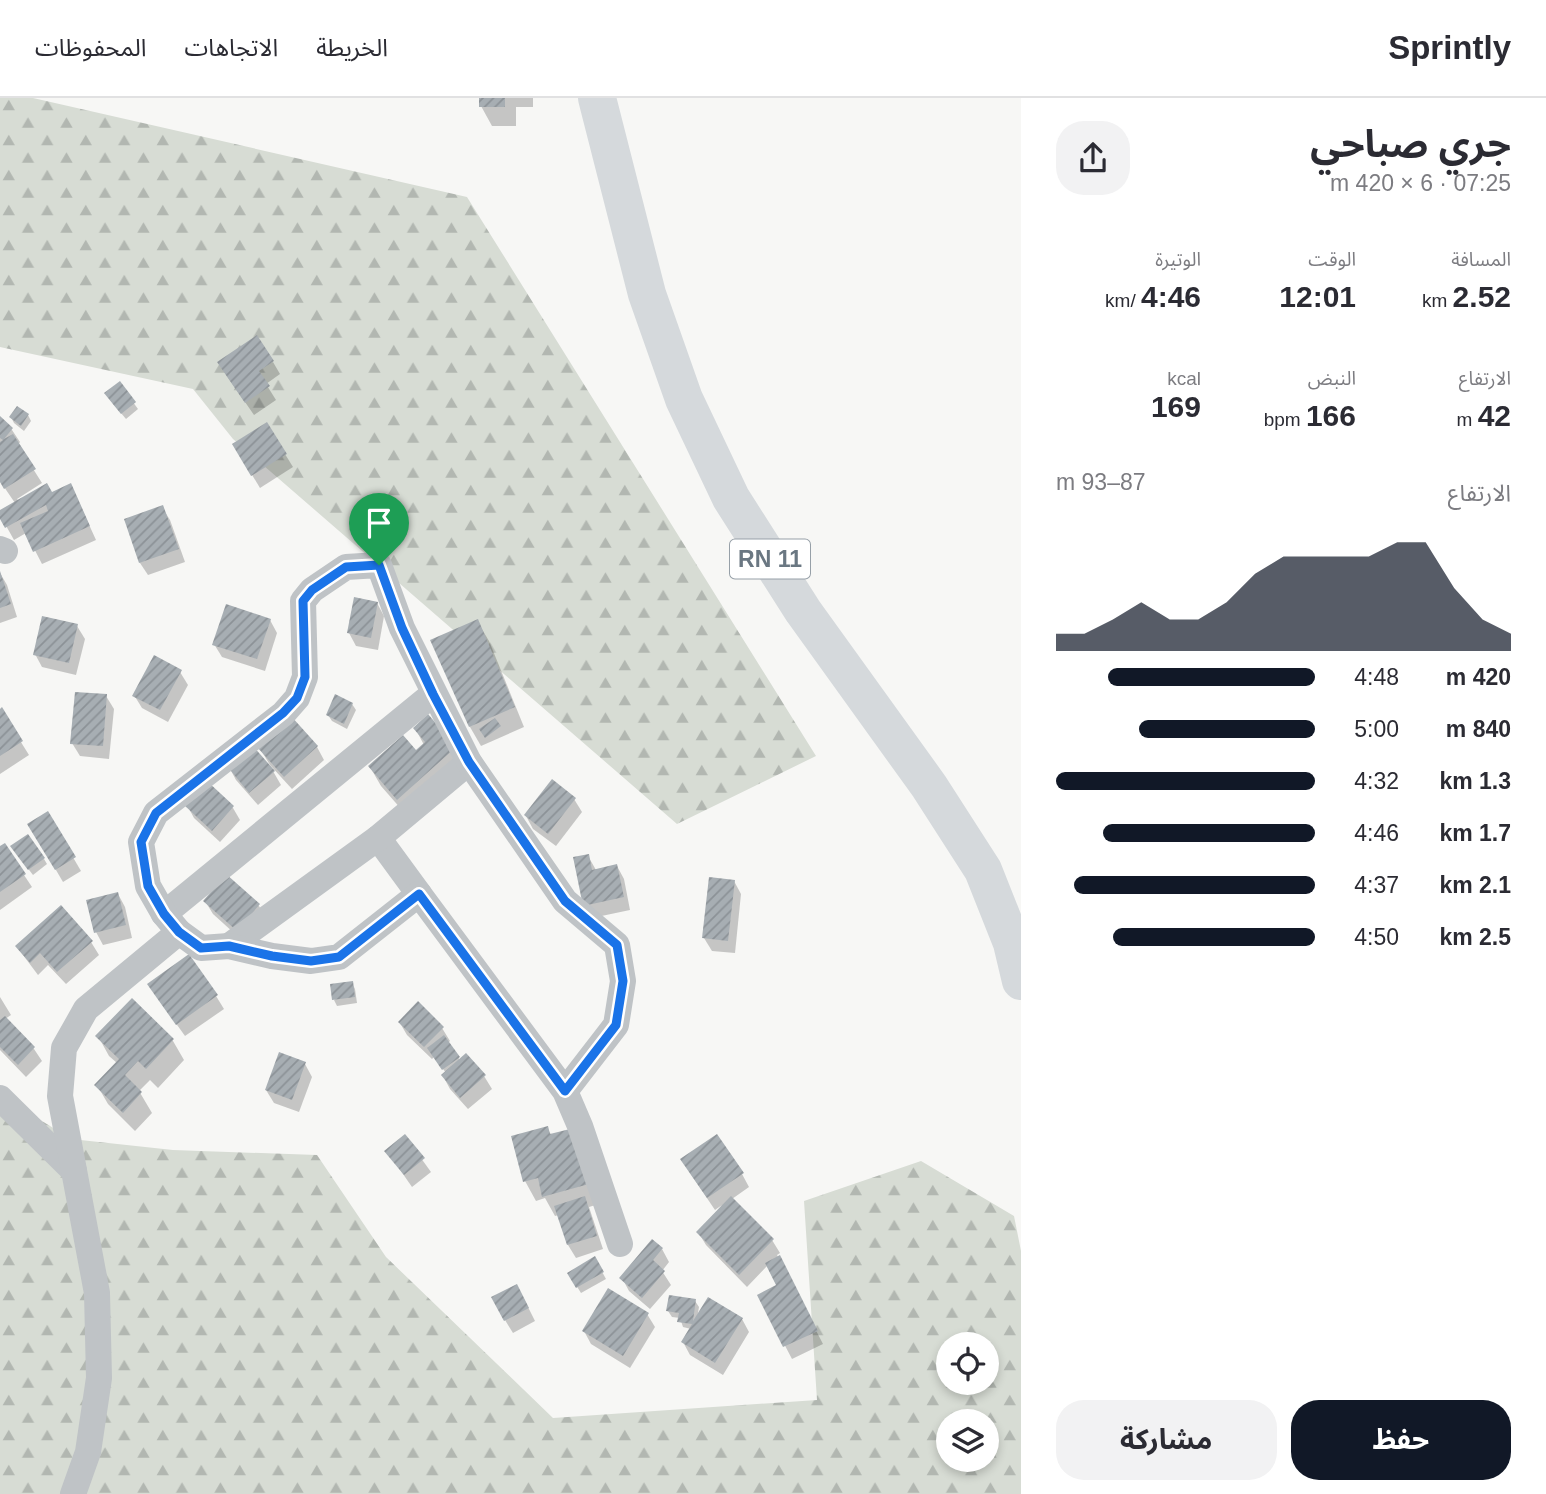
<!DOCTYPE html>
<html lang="ar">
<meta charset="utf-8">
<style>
body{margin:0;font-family:Helvetica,"Noto Sans Arabic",sans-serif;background:#f2f2f3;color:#2b2b33;direction:rtl;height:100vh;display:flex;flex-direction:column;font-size:26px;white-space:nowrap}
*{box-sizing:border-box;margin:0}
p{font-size:23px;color:#7c7c81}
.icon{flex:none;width:38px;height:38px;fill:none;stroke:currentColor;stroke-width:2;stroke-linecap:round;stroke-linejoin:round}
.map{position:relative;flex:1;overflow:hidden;direction:ltr}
.side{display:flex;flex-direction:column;background:#fff;width:525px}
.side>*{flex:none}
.controls{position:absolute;left:936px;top:1234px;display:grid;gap:14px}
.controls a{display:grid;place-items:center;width:63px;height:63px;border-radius:50%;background:#fff;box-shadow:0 4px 10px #0003;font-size:35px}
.pin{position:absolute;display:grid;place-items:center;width:60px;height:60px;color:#fff;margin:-72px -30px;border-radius:50% 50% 50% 0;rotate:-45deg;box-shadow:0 0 7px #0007}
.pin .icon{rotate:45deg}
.round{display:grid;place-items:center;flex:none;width:74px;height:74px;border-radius:28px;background:#f2f2f3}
.headline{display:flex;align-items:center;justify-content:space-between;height:119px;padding:0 35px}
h1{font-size:38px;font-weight:700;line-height:52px}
.metrics{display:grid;grid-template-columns:repeat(3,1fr);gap:10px;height:119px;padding:7px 35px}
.metrics div{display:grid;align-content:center}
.metrics b{font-size:30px;font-weight:700}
.metrics small{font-size:19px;font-weight:400}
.metrics p{font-size:19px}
.chart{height:196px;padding:14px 35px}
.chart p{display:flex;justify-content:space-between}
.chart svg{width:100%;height:126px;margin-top:7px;fill:#111827;opacity:.7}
.action{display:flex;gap:14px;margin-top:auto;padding:14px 35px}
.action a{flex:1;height:80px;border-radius:28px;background:#111827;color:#fff;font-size:28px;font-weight:700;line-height:80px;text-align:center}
.action a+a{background:#f2f2f3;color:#2b2b33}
ul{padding:0 35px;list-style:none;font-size:23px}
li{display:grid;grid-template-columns:112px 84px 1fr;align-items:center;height:52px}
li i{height:18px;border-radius:9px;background:#111827}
header{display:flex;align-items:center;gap:42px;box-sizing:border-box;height:98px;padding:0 35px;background:#fff;border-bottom:2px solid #e1e1e2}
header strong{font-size:33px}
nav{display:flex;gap:38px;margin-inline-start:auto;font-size:24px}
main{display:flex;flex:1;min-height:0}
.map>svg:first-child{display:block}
</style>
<header>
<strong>Sprintly</strong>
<nav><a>الخريطة</a><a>الاتجاهات</a><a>المحفوظات</a></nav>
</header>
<main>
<section class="side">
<div class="headline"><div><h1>جري صباحي</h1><p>07:25 · 6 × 420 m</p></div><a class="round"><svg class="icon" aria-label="share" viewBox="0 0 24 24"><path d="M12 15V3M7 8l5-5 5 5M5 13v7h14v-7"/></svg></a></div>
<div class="metrics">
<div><p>المسافة</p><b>2.52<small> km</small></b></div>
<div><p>الوقت</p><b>12:01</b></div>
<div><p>الوتيرة</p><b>4:46<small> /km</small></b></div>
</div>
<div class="metrics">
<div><p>الارتفاع</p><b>42<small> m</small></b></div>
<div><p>النبض</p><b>166<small> bpm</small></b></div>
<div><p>kcal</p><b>169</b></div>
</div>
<div class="chart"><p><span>الارتفاع</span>87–93 m</p>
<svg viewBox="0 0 160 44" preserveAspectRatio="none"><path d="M0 44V38L10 38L20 33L30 27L40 33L50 33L60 27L70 17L80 11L90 11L100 11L110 11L120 6L130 6L140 22L150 33L160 38V44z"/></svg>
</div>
<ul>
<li><b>420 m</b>4:48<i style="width:80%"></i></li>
<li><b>840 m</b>5:00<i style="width:68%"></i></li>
<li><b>1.3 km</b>4:32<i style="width:100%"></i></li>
<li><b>1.7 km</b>4:46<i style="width:82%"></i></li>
<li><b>2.1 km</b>4:37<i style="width:93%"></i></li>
<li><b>2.5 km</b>4:50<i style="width:78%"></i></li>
</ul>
<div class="action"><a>حفظ</a><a>مشاركة</a></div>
</section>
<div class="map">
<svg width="1021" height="1396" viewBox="0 0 1021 1396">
<defs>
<pattern id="forest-firs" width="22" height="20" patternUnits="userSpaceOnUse" patternTransform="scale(1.75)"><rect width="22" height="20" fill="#d7dcd4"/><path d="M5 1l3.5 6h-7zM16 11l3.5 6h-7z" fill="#b2b7b1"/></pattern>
<pattern id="building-hatch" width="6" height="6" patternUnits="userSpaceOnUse" patternTransform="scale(1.75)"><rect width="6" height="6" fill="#a7aeb3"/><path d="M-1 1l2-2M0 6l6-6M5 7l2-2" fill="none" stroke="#8c9297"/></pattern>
</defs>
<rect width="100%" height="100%" fill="#f7f7f5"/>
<g fill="url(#forest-firs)" fill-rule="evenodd">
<path d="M 0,0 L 33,0 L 467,99 L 816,658 L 677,726 L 233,341 L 193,291 L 0,249 Z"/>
<path d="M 0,997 L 71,1041 L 173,1052 L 317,1057 L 386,1159 L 553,1320 L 817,1302 L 804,1103 L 921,1063 L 1014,1118 L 1021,1153 L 1021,1396 L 0,1396 ZM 948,1246 L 987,1246 L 987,1284 L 948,1284 ZM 948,1323 L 987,1323 L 987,1362 L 948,1362 Z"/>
</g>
<g fill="#0003">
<path d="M 481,0 L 533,0 L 533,9 L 516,9 L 516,28 L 492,28 L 481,8 Z"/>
<path d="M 273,264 L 280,276 L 266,286 L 276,302 L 254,317 L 227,278 Z"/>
<path d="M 119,285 L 138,311 L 126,321 L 110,302 Z"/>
<path d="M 28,317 L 31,323 L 24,333 L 14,325 L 11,319 Z"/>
<path d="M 0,321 L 12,332 L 20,344 L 18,347 L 42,385 L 17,401 L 19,403 L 52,396 L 71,387 L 96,442 L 42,466 L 26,435 L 14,442 L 0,417 L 0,414 L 15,405 L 0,383 Z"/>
<path d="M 267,327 L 293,369 L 260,390 L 234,347 Z"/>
<path d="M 162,409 L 170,422 L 185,464 L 148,477 L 140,465 L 126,422 Z"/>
<path d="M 0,475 L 7,487 L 17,519 L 0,525 Z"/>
<path d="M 377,505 L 384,518 L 378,552 L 356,548 L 349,535 Z"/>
<path d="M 270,522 L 277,535 L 265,573 L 222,559 L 214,546 Z"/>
<path d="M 477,523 L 489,543 L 524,629 L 481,648 L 470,629 L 432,543 Z"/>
<path d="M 77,528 L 85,541 L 76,577 L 42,569 L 35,556 Z"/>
<path d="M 180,574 L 188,587 L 168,624 L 142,610 L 134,597 Z"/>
<path d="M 106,598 L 114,611 L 109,661 L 80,658 L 72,645 Z"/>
<path d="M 352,606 L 356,612 L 347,631 L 332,623 L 328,617 Z"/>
<path d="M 1,612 L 29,657 L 0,676 L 0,613 Z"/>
<path d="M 428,619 L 466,670 L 409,720 L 381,688 L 370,669 L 415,654 L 424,647 L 415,630 Z"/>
<path d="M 291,620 L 317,649 L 324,662 L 292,691 L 270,667 L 259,649 Z"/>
<path d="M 270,668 L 281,687 L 258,707 L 236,682 L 229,669 Z"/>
<path d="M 207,685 L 233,710 L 240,722 L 220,744 L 194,720 L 187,707 Z"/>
<path d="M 574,701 L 582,714 L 556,748 L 533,731 L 526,718 Z"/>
<path d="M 47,715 L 81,773 L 63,784 L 29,726 Z"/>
<path d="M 0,750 L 24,777 L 32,789 L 0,812 Z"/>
<path d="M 16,755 L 44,761 L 47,766 L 33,777 Z"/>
<path d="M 588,758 L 596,772 L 617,768 L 624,781 L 630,812 L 592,820 L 585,807 Z"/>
<path d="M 226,779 L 259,808 L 266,821 L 245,845 L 213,816 L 205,803 Z"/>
<path d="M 734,783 L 741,796 L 735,855 L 712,853 L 704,840 Z"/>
<path d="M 118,796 L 125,809 L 132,840 L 103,847 L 96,834 Z"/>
<path d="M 91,844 L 99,857 L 66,886 L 48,867 L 38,877 L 17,849 Z"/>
<path d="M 352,885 L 355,891 L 357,905 L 337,908 L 334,902 Z"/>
<path d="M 216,898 L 224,911 L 185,938 L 157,899 Z"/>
<path d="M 0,899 L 11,917 L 5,921 L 34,951 L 42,963 L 26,979 L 0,952 Z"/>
<path d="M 132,903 L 173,943 L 184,962 L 158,990 L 150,982 L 139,993 L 152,1015 L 135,1033 L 108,1006 L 97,987 L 117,965 L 109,958 L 98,938 Z"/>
<path d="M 400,925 L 442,930 L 450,943 L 448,945 L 460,962 L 484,978 L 492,991 L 468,1011 L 450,991 L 443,978 L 446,975 L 434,959 L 432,961 L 407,937 Z"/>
<path d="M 305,966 L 312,979 L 299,1014 L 274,1005 L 266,992 Z"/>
<path d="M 547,1030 L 552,1038 L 573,1032 L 599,1106 L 589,1109 L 603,1151 L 576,1160 L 568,1147 L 559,1117 L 555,1118 L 545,1100 L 536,1103 L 525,1083 Z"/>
<path d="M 405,1038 L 431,1074 L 412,1089 L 387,1053 Z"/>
<path d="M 690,1075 L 742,1076 L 749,1089 L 732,1101 L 772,1142 L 780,1155 L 777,1157 L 823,1246 L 792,1261 L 759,1198 L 778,1188 L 768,1167 L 747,1189 L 706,1147 L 698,1134 L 722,1107 L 715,1112 Z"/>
<path d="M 662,1151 L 669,1164 L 662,1173 L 671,1187 L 650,1211 L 629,1193 L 622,1180 Z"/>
<path d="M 595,1161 L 606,1181 L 581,1195 L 569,1176 Z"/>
<path d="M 524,1201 L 535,1223 L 513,1235 L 505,1222 Z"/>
<path d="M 695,1203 L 699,1209 L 697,1221 L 742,1221 L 749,1234 L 723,1277 L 690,1257 L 683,1244 L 691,1231 L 683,1229 L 680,1220 L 672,1219 L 668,1213 Z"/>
<path d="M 647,1216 L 655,1229 L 630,1270 L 591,1246 L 584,1233 Z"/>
</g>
<g fill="url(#building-hatch)">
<rect x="479" y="0" width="26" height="9"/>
<path d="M 257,237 L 274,263 L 259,273 L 270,288 L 245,305 L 217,264 Z"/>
<path d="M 120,283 L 136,304 L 121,316 L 104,295 Z"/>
<path d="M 17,308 L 29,316 L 21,328 L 9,319 Z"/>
<path d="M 0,318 L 13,330 L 4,341 L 13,336 L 36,371 L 4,391 L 0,384 L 0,344 L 3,342 L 0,340 Z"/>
<path d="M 267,324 L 287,356 L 251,378 L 232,346 Z"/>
<path d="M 47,385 L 52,394 L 71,385 L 90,428 L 33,454 L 20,425 L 48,413 L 46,407 L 5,430 L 0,421 L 0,412 Z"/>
<path d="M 163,407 L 179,451 L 139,465 L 124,421 Z"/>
<path d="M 0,473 L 11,506 L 0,510 Z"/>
<path d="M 354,499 L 378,504 L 371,540 L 347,535 Z"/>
<path d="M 226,506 L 271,521 L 257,561 L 212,547 Z"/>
<path d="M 42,518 L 78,526 L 69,565 L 33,557 Z"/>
<path d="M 478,521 L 515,609 L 469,629 L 430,542 Z"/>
<path d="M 154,557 L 182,572 L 160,612 L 132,598 Z"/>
<path d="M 75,594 L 107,596 L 103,648 L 70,646 Z"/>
<path d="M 335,596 L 353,605 L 344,626 L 326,617 Z"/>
<path d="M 2,609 L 23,643 L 0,658 L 0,611 Z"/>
<path d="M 428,616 L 456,649 L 397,702 L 368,668 L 403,637 L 416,652 L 425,644 L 413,630 Z"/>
<path d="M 291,618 L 318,648 L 284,679 L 257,649 Z"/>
<path d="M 495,620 L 501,628 L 485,640 L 479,631 Z"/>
<path d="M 252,647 L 275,673 L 249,695 L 227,668 Z"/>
<path d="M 552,681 L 576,700 L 548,736 L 524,717 Z"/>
<path d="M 207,683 L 234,708 L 212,733 L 184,707 Z"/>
<path d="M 48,713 L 76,759 L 55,772 L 27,726 Z"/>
<path d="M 28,736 L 45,760 L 28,772 L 10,748 Z"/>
<path d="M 5,745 L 26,776 L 0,794 L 0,748 Z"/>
<path d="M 589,756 L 592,772 L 617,766 L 624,799 L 583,808 L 573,759 Z"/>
<path d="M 226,776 L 260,806 L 237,833 L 203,803 Z"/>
<path d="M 709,779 L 735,782 L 728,843 L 702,840 Z"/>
<path d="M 118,794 L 126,827 L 94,835 L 86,802 Z"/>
<path d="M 61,807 L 93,843 L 57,874 L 40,855 L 30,865 L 15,848 Z"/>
<path d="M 189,856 L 218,897 L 176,927 L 147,886 Z"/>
<path d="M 353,883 L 355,899 L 332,902 L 330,886 Z"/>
<path d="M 132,900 L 174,941 L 146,971 L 138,963 L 125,977 L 142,994 L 123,1015 L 94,987 L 119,961 L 95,938 Z"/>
<path d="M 418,903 L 444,929 L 424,949 L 398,924 Z"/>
<path d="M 5,918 L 35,949 L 18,967 L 0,949 L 0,922 Z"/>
<path d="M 444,937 L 460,959 L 442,972 L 427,950 Z"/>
<path d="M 279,954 L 306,964 L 292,1002 L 265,992 Z"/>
<path d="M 466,955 L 486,977 L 460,1000 L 441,977 Z"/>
<path d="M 548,1028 L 550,1036 L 574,1030 L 589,1086 L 542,1099 L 538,1080 L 523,1084 L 511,1038 Z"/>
<path d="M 405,1036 L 425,1060 L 404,1077 L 384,1053 Z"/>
<path d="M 717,1036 L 744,1075 L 707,1100 L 680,1061 Z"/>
<path d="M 585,1098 L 597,1138 L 567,1147 L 554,1108 Z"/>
<path d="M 731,1098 L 774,1141 L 739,1177 L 696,1134 Z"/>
<path d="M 652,1141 L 663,1150 L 653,1162 L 665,1173 L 642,1200 L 619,1180 Z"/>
<path d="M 780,1157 L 818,1233 L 783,1249 L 757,1197 L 776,1187 L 765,1165 Z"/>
<path d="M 595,1158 L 604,1174 L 576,1190 L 567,1175 Z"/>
<path d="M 517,1186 L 529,1210 L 504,1223 L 491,1199 Z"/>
<path d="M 608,1190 L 649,1215 L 623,1258 L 582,1233 Z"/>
<path d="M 669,1197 L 696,1201 L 693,1223 L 708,1199 L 743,1220 L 715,1265 L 681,1244 L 692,1226 L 677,1224 L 679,1215 L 666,1213 Z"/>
</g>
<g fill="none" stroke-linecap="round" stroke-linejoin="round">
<g stroke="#bfc3c6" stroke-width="26">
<path d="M 0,451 L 5,453"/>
<path d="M 378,740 L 419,796"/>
<path d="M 164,816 L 433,596"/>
<path d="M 229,848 L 378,740 L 469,664"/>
<path d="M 565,993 L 616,927 L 623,883 L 617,847 L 565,803 L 469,664 L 402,530 L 379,467 L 346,469 L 312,492 L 303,503 L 305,579 L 297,600 L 283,616 L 156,715 L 141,744 L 148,788 L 164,816 L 179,834 L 201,850 L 229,848 L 272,858 L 311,863 L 339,859 L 419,796 L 565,993 L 580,1028 L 620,1146"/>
<path d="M 0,1000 L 74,1073"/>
<path d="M 73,1396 L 88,1354 L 99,1280 L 97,1195 L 60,998 L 64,950 L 86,911 L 179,834"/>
</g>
<path stroke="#d5d9dc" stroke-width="38" d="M 597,0 L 647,196 L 684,301 L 731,400 L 803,513 L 929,688 L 983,772 L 1012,845 L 1021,883"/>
</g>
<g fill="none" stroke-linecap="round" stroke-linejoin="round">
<g stroke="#fff" stroke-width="14">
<path id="route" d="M 379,467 L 402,530 L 433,596 L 469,664 L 565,803 L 617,847 L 623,883 L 616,927 L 565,993 L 419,796 L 339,859 L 311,863 L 272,858 L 229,848 L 201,850 L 179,834 L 164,816 L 148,788 L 141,744 L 156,715 L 283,615 L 297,600 L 305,579 L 303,503 L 312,492 L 346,469 Z"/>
</g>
<use href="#route" stroke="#1a73e8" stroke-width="9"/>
</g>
<g text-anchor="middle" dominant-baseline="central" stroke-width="7" stroke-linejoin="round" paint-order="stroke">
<rect fill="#fff" stroke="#97a0a8" stroke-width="2" x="730" y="441.5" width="80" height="39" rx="5"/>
<g font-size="23" font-weight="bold" fill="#6a7782">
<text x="770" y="461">RN 11</text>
</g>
</g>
</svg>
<div class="controls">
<a><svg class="icon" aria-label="locate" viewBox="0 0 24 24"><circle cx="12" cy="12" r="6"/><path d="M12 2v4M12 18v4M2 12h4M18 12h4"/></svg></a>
<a><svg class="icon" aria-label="layers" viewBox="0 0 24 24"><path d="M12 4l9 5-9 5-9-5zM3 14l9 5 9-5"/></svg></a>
</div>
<div class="pin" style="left:379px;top:467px;background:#1e9e55"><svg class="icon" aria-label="arrive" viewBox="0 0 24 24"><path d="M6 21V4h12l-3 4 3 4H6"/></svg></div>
</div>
</main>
